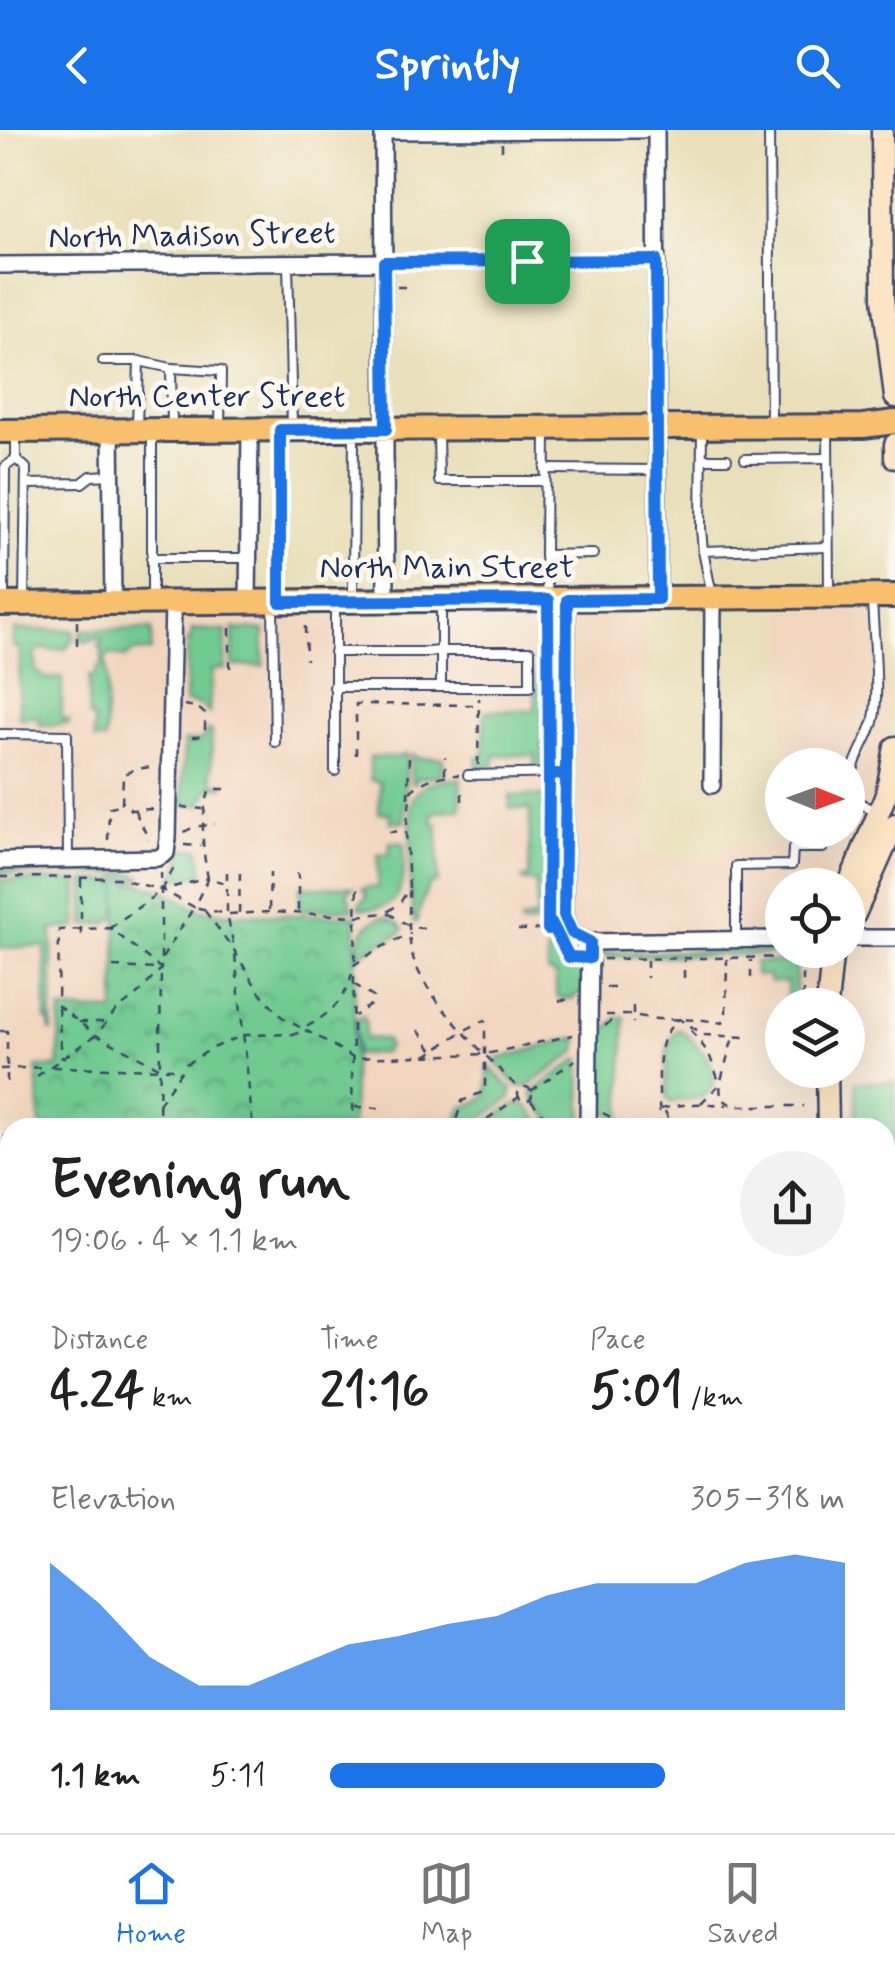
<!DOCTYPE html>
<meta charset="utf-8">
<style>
body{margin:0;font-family:Mynerve,sans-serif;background:#f2f2f2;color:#222;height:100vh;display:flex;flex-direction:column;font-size:38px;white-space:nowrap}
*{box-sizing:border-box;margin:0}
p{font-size:32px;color:#767676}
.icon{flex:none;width:55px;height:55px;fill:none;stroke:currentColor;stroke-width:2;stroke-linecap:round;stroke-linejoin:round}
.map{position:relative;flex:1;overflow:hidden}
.side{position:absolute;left:0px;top:988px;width:895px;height:718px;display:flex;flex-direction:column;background:#fff;border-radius:30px 30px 0 0;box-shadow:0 10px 40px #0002}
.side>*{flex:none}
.needle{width:65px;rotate:91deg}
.controls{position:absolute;left:765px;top:618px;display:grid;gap:20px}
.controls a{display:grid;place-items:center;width:100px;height:100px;border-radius:50%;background:#fff;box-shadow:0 10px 40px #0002;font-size:50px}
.pin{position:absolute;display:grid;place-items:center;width:85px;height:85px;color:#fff;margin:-42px;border-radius:20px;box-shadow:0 5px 15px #0006}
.round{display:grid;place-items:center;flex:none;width:105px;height:105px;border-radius:52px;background:#f2f2f2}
.overview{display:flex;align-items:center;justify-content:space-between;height:170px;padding:0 50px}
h1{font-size:55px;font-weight:800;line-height:75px}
.figures{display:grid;grid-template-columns:repeat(3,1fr);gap:15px;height:170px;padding:10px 50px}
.figures div{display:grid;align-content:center}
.figures b{font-size:50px;font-weight:800}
.figures small{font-size:28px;font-weight:400}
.figures p{font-size:28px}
.chart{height:280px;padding:20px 50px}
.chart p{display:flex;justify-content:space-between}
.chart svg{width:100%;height:180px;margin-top:10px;fill:#1a73e8;opacity:.7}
ul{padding:0 50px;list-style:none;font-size:32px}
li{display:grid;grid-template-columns:160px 120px 1fr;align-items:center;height:75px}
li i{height:25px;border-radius:12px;background:#1a73e8}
header{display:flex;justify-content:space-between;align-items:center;height:130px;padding:0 50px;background:#1a73e8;color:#fff;font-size:45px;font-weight:800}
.menu{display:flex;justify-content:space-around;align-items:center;height:140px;border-top:2px solid #e0e0e0;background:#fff;font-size:28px;color:#767676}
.menu a{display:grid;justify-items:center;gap:5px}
.menu .on{color:#1a73e8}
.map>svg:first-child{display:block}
</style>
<header><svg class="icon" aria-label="back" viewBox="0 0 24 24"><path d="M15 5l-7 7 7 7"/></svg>Sprintly<svg class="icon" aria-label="search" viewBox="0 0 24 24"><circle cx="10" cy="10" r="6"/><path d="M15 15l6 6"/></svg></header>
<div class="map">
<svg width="895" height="1703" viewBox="0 0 895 1703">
<defs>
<pattern id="park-crowns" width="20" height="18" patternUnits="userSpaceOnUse" patternTransform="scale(2.5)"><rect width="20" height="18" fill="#71ca90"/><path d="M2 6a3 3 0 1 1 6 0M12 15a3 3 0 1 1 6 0" fill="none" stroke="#5ca479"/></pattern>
</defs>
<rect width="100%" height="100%" fill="#fbf7ec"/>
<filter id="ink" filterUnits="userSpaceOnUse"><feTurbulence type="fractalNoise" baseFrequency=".01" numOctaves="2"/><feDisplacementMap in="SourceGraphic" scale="20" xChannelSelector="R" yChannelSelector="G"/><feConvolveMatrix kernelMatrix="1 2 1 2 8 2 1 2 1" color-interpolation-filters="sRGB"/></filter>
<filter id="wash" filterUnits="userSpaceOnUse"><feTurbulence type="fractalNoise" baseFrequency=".0048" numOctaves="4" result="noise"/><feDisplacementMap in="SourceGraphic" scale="40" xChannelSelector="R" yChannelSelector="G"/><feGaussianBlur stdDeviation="2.25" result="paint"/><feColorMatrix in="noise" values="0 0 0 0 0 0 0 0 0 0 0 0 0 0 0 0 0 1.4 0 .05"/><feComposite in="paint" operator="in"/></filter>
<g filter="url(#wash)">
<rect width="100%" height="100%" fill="#e9dfba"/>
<path fill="#f1d5bd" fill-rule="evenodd" d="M 783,481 L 875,481 L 883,484 L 888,499 L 888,602 L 874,670 L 895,709 L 895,1663 L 885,1663 L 885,998 L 10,998 L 10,1536 L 0,1536 L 0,491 L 645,484 L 643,725 L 723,728 L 724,714 L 786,714 L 786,700 L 848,700 L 848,635 L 784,635 ZM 782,755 L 848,755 L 848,820 L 782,820 ZM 782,875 L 848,875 L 848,940 L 782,940 Z"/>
<g fill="#71ca90" stroke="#467c77" stroke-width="2.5">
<path d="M 152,499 L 151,521 L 133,522 L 125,528 L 110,524 L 105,531 L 107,539 L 105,610 L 94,610 L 94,588 L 89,587 L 89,546 L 96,546 L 97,537 L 102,536 L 102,518 L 99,517 L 102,509 L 99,507 L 85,512 L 80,509 L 82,500 Z"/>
<path d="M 192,499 L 226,501 L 225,539 L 212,540 L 209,583 L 199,574 L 185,572 L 188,510 L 191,509 Z"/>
<path d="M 233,499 L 264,500 L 263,536 L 233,536 Z"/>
<path d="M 15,500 L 73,500 L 74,508 L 65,519 L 47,520 L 42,518 L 35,523 L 36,542 L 42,544 L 43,548 L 62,548 L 62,589 L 69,590 L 69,594 L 39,595 L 39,587 L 19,588 L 20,518 L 13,517 Z"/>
<path d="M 537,505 L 545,505 L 542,639 L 535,639 L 535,625 L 495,625 L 494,635 L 477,636 L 477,627 L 484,626 L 485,581 L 535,580 Z"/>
<path d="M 208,601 L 212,601 L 211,649 L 215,654 L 224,654 L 224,657 L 214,657 L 207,661 L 201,675 L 182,674 L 184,611 L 200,611 Z"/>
<path d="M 403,624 L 407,624 L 404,692 L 390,692 L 390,683 L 379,683 L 380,652 L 370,650 L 370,627 L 402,627 Z"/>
<path d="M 415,624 L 416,628 L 443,628 L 443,645 L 418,648 L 415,653 L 412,653 L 411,625 Z"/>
<path d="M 461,649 L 460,679 L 433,682 L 433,694 L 438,694 L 438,753 L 430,754 L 422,771 L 417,792 L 414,792 L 410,754 L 411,674 C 418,651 439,649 461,649 Z"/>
<path d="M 510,666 L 548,666 L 547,793 L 521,795 L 521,791 L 537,786 L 536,752 L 523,751 L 523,748 L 529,747 L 530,679 L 510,678 Z"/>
<path d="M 390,712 L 404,713 C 403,748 408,784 359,778 L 359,774 L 367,767 L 362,758 L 378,757 L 378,725 L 389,724 Z"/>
<path d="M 182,719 L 199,719 L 203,745 L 172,749 L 181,732 Z"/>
<path d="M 0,739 L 119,739 L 141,746 L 140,750 L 118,744 L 0,744 Z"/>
<path d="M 0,750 L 78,751 L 77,797 L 52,799 L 52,901 L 50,901 L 49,890 L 46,890 L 45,816 L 0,818 Z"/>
<path d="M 85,751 L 116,751 L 155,761 L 107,793 L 85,795 Z"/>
<path d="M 300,757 L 353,757 L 347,763 L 353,779 L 302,780 L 300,779 Z"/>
<path d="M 382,787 C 391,789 399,791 403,800 L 401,803 L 375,815 L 358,827 C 358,808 362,795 382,787 Z"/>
<path d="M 547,806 L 556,807 L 570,829 L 584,830 L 584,861 L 570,869 L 558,868 L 556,863 L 556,845 L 548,843 Z"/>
<path d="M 782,820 L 798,820 L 806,824 L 602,827 L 602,822 Z"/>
<path d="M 755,832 L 796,832 L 796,872 L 787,872 L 787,852 L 770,852 L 769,846 L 755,845 Z"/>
<path d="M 363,885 L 366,893 L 365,908 L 385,909 L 388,916 L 383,923 L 356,925 L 356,891 Z"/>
<path d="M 619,887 L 625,887 L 621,991 L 594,974 L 594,909 Z"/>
<path d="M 677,900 L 681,900 C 694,911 716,933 714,952 C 713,957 707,963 704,967 L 670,972 L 667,968 C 667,947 662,916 677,900 Z"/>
<path d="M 574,908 L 578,909 L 577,921 L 527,957 L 518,956 L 497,934 L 498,929 Z"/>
<path d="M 580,928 L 583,996 L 557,997 L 533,968 L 533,962 Z"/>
<path d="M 488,936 L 512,960 L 511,968 L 469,997 L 455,997 L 461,978 C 491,969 488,965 488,936 Z"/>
<path d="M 856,952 L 895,952 L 895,1022 L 885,1022 L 885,998 L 856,997 Z"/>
<path d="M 516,974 L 526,974 L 543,996 L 480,997 Z"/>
<rect x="885" y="1100" width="10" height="87"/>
</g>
<path fill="url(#park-crowns)" stroke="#467c77" stroke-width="2.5" d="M 118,748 L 162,760 L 201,780 L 227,784 L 356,786 L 352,997 L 40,997 L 37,937 L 58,937 L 61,880 L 115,881 Z"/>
</g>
<g filter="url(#ink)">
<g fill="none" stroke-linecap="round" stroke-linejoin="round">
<g stroke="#3a496c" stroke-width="12">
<g id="lane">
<path d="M 769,0 L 771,295"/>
<path d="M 385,132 L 656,130"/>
<path d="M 288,134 L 292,295"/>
<path d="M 103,231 L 139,231 L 137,296"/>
<path d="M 139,231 L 171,238 L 221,241 L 220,299"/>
<path d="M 171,238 L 172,299"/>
<path d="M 546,299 L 545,425 L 548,465"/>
<path d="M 702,300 L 701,399 L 703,421"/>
<path d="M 828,301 L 829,462"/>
<path d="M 280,302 L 280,468"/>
<path d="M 438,303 L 439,351 L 545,351"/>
<path d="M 16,329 L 26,338 L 24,469"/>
<path d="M 702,329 L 727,329"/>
<path d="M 745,329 L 828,328"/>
<path d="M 545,339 L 656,340"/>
<path d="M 26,354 L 82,353 L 91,346 L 112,345"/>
<path d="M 545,425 L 593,424"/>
<path d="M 151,428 L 249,428"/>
<path d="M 712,465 L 703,421 L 828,417"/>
<path d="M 353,466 L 354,300"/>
<path d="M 152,468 L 152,302"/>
<path d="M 4,469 L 5,337 L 16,329 L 16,303"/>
<path d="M 872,471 C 873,498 881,573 872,595 C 865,616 847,637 853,661 C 856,673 865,676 875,680"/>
<path d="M 335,476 L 335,641"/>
<path d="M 273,477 L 275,612"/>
<path d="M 334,522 L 428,522 L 440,521 L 530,521 L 530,557 L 441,557 L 441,474"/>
<path d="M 334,557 L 441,557"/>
<path d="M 0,604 L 67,605 L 68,729"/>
<path d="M 468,645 L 565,643"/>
<path d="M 736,810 L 736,736 L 792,735 L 793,718 L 823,718"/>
<path d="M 885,1457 L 895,1457"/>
<path d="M 0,1533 L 10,1533"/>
<path d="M 885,1548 L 895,1548"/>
<path d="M 249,1695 L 249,1703"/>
<path d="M 488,1703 L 488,1695"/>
</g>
</g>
<g stroke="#3a496c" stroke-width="20">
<g id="street">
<path d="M 383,0 L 386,471"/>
<path d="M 656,0 L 658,469"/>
<path d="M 383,1 L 643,0"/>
<path d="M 0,135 L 384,132"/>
<path d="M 111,300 L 113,473"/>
<path d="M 567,470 L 564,785 L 571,803 L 590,812 L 782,809"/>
<path d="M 248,472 L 250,300"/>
<path d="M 712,655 L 713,468"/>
<path d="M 0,731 L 158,728 L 166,723 L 168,709 L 173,473"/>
<path d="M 848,808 L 895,808"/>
<path d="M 588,998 L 590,812"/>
<path d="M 885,1046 L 895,1046"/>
<path d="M 885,1072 L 895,1072"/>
<path d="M 0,1189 L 10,1189"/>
<path d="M 0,1412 L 10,1412"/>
<path d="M 0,1653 L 10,1653"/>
<path d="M 154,1703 L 154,1695"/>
<path d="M 368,1703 L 368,1695"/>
<path d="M 584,1703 L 585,1695"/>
</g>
</g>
<g stroke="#3a496c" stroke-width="25">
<g id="secondary">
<path d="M 882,0 L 883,168 L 895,267"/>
<path d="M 895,314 L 895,328"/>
<path d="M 848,756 L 886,665 L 895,617"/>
<path d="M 848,796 L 855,784 L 895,694"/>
<path d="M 827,875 L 832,827 L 835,820"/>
<path d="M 827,940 L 828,998"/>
<path d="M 825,1703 L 825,1695"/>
</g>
</g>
<g stroke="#3a496c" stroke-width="28">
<g id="primary">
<path d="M 0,301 L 863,296 L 895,292"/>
<path d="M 0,474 L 895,466"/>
</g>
</g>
<g stroke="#3a496c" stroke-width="2.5" stroke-dasharray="8 8" stroke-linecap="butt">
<path d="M 502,13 L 502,26"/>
<path d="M 397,157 L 410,157"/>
<path d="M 548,486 L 549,633"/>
<path d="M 305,496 L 306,530"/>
<path d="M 77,515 L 77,490"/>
<path d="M 230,538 L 230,497"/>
<path d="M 184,575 L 197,577 L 205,584 L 205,601 L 198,607 L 186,607"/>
<path d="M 356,625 L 356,574 L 478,575"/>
<path d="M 478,635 L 479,568"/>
<path d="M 445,644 L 445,627"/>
<path d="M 225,659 L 216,659 L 209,662 C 200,690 202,719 208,748 L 225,753"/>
<path d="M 408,668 L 409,625"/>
<path d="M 462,671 L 462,656"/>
<path d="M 181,677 L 203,679"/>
<path d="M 152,679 L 131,680 L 122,673 L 123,645 L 135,639 L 152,637"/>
<path d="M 135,681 L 149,710"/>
<path d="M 184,702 L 194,697 L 215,694"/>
<path d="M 389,702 L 405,701"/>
<path d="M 108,710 L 109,678 L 121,674"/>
<path d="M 184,715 L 201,716"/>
<path d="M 227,742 L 227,784 L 234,817"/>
<path d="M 0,747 L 118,748 L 161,760"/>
<path d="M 208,748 L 194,777 L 162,760 Z"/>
<path d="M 81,749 L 81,805"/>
<path d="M 548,753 L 549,656"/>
<path d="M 409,760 C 410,780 407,804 412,824 C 422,867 488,927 520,960"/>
<path d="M 269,780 L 270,743"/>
<path d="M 205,781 L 234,820 L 258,860 L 282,887 L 303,899 C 333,882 347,869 354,835 L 378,819 L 411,803"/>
<path d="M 298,781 L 298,743"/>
<path d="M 239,783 L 240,742"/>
<path d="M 388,783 L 411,797 L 431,799"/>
<path d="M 548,786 L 548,799 L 551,796"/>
<path d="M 110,798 L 162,760 L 176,734"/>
<path d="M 518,800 L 547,799"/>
<path d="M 561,814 L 569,827 L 575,828"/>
<path d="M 235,825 L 253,998"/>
<path d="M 803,828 L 803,875"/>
<path d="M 161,829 L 161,743"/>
<path d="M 603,829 L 815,827"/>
<path d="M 647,830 L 647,848"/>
<path d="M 355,831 L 357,757"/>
<path d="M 113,837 L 159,839"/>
<path d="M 684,848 L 684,830"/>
<path d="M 751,848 L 751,830"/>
<path d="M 354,854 L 373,867 L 373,873 L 355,886"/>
<path d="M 606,857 L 615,857"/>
<path d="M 559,871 L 575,868"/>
<path d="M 633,876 L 633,893"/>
<path d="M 58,878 L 62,929"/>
<path d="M 606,885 L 632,885 L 657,889 L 704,890 L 723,893 L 726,883 L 727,829"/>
<path d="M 79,892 L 106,892"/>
<path d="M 605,896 L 617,885"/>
<path d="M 418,900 L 437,926"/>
<path d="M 691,900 L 709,924 L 720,954 L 721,968 L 733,976 L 804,976"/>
<path d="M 0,901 L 7,901 L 14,898"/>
<path d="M 426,926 L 463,901 L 485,890 L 485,961 L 462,971 L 454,998"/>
<path d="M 53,937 L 180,939"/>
<path d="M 159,937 L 96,905 L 58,876 L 59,800 L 110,798 L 160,838"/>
<path d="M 0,939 L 45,937"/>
<path d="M 37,946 L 96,905 L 115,882 L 139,863 L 161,839 L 161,830 L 194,777 L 227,784 L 269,782 L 356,786 L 386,783 L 400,773 L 409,758 L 406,701 L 411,661 C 425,649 440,645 459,645"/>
<path d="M 7,952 L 7,901"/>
<circle cx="525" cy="964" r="7"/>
<path d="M 531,961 L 575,930"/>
<path d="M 531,970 L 554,998"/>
<path d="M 701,973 L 720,954 L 733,907"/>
<path d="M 159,974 L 186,934 L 213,918 L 244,905 L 296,904 L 303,899 L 326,911 L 353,928 L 486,924 L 573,905"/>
<path d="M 355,977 L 382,978"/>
<path d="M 661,979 C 684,973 703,973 727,975"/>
<path d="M 665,981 L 672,998"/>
<path d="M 603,983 L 625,995"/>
<path d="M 602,994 L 624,995"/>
<path d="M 159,998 L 161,839"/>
<path d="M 354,998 L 352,953 L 354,844"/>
<path d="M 474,998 L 519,967"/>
<path d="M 658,998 C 663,965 649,910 679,889 L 705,905 L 745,907"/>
<path d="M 0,1024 L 10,1024"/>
<path d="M 4,1076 L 5,1005"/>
</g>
<use href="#lane" stroke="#fff" stroke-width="8"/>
<use href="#street" stroke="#fff" stroke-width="15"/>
<use href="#secondary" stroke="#fce5c4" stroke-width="20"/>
<use href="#primary" stroke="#f8bf6c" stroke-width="22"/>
</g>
</g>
<g fill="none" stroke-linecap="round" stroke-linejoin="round" filter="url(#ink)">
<g stroke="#fff" stroke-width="20">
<path id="route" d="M 527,131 L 384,132 L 386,299 L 280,300 L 280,472 L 548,470 L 549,644 L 566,644 L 564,785 L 572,803 L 590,812 L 590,828 L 569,827 L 552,794 L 548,799 L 549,644 L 566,644 L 567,470 L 658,469 L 656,130 L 527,131"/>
</g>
<use href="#route" stroke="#1a73e8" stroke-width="12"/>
</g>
<g text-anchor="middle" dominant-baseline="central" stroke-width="10" stroke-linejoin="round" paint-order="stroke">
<g font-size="32" fill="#1b2f5e" stroke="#fbf7ec">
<text transform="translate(192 106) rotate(-1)">North Madison Street</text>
<text x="207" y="267">North Center Street</text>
<text x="447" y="438">North Main Street</text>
</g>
</g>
</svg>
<div class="controls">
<a><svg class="needle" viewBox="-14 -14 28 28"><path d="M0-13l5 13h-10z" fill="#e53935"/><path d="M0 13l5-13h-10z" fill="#767676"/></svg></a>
<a><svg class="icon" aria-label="locate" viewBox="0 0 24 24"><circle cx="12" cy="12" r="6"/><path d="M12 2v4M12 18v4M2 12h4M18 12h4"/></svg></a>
<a><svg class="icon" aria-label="layers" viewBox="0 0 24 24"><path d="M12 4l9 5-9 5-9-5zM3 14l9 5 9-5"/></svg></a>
</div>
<div class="pin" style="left:527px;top:131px;background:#1e9e55"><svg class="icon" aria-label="arrive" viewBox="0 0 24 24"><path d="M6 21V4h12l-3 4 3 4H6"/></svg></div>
<section class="side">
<div class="overview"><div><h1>Evening run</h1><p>19:06 · 4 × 1.1 km</p></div><a class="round"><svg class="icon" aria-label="share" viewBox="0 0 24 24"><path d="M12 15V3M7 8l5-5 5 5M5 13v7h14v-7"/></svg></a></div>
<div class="figures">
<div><p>Distance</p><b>4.24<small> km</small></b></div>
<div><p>Time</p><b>21:16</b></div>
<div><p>Pace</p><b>5:01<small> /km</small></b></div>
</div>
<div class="chart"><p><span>Elevation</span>305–318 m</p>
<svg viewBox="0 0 160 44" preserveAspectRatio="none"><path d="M0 44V8L10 18L20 31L30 38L40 38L50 33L60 28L70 26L80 23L90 21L100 16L110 13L120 13L130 13L140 8L150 6L160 8V44z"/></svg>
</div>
<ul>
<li><b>1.1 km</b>5:11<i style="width:65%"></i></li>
</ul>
</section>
</div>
<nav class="menu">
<a class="on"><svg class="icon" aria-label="home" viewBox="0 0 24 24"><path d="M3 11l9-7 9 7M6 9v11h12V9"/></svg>Home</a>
<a><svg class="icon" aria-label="map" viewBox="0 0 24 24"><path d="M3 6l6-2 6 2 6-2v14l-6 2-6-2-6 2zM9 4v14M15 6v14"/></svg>Map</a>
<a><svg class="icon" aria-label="saved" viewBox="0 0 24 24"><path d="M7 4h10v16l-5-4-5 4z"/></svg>Saved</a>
</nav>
